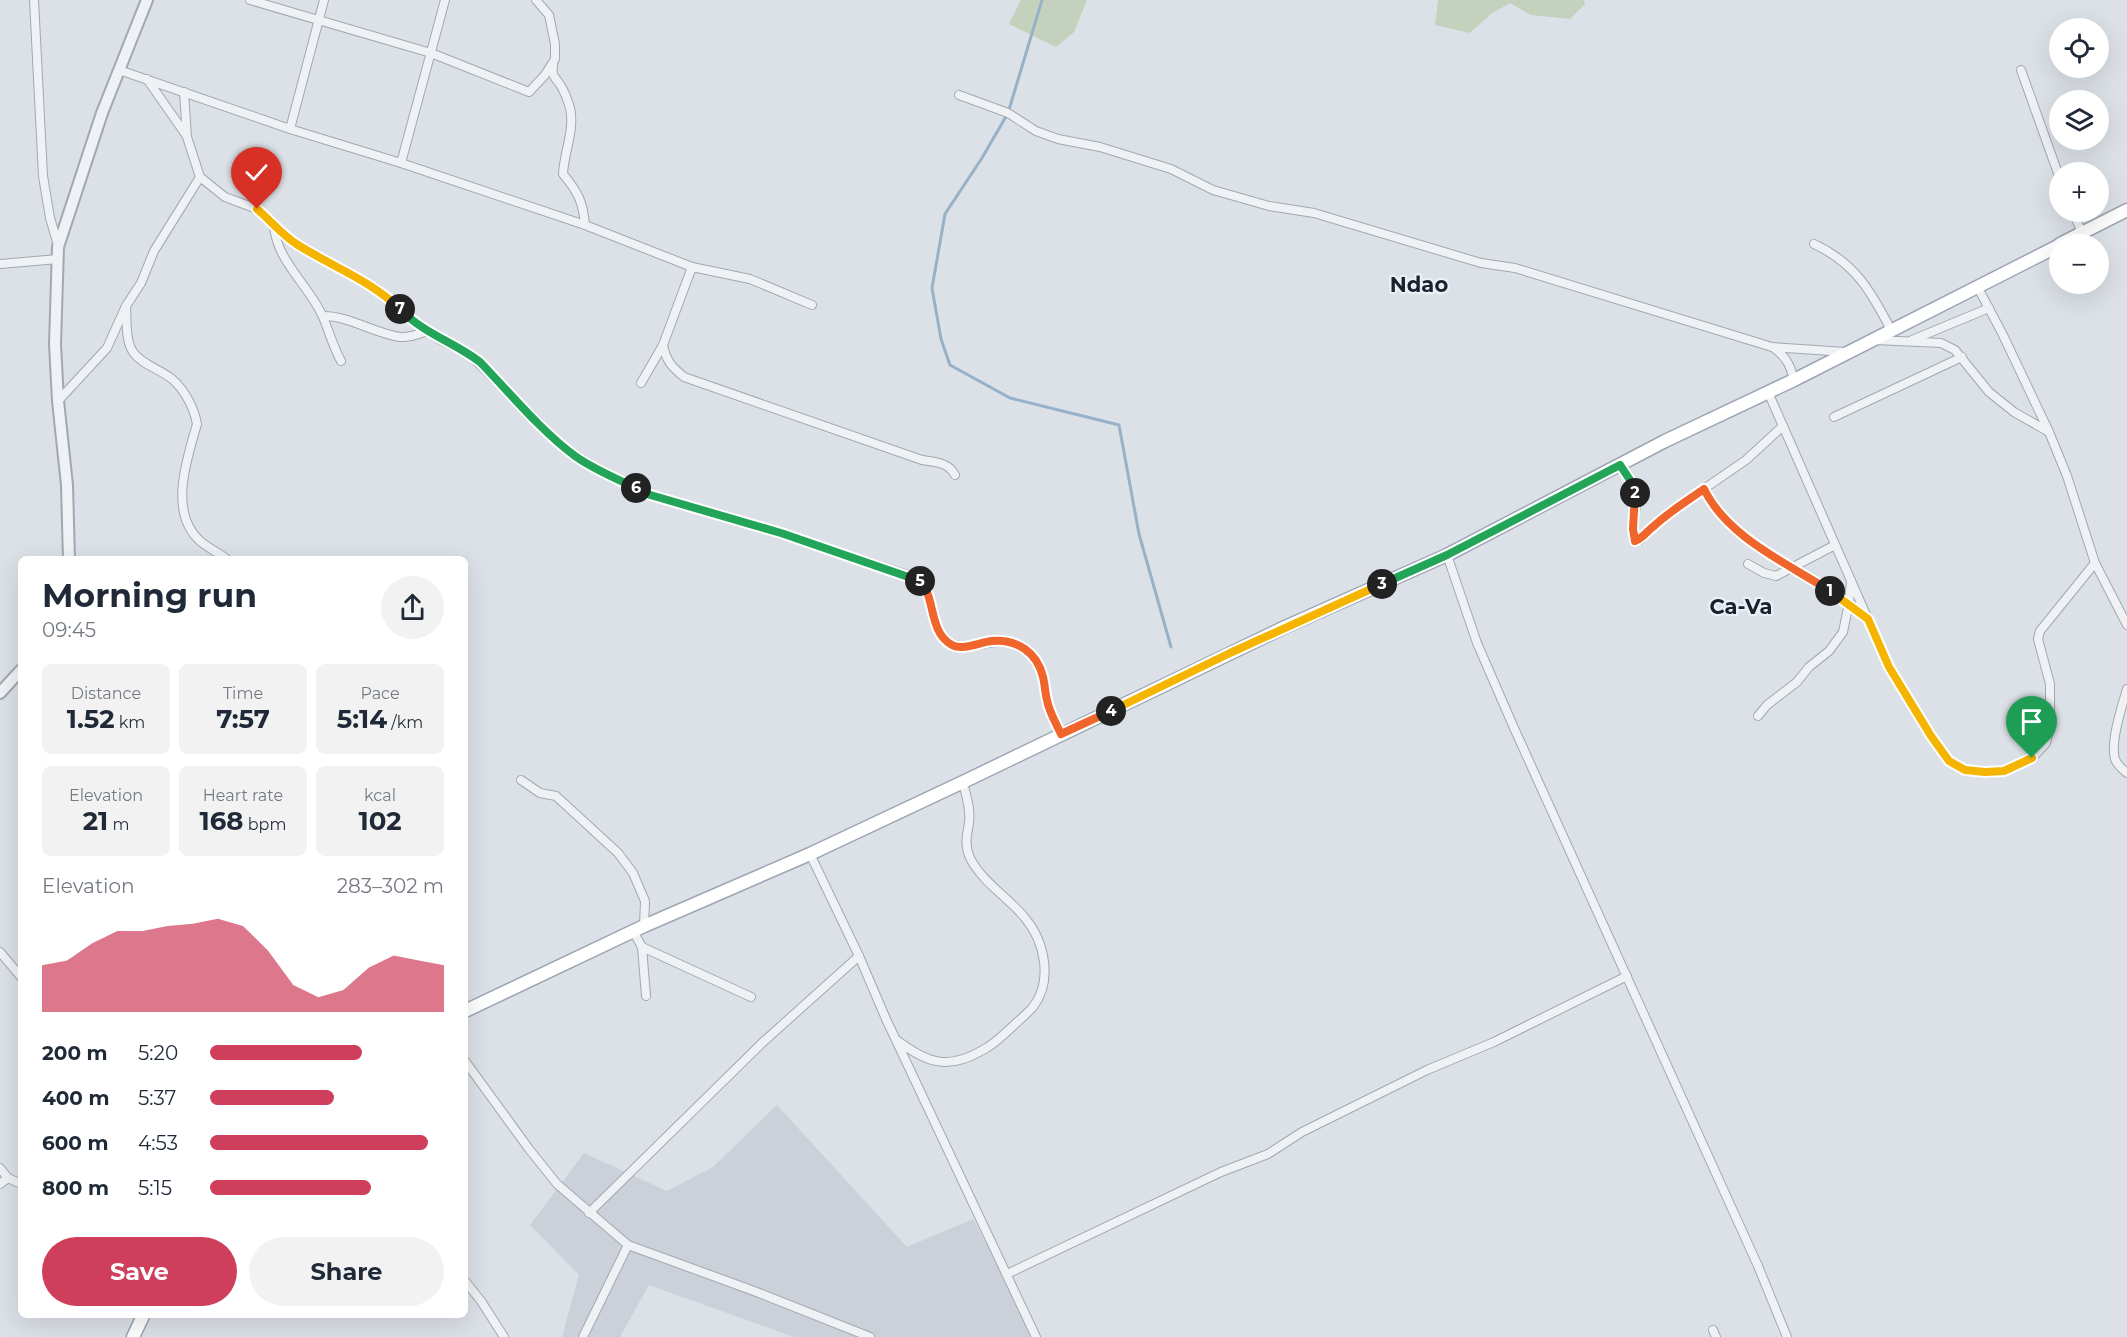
<!DOCTYPE html>
<meta charset="utf-8">
<style>
body{margin:0;font-family:Montserrat,sans-serif;background:#f2f2f3;color:#1f2937;height:100vh;display:flex;flex-direction:column;font-size:22px;white-space:nowrap}
*{box-sizing:border-box;margin:0}
p{font-size:20px;color:#747a83}
.icon{flex:none;width:33px;height:33px;fill:none;stroke:currentColor;stroke-width:2;stroke-linecap:round;stroke-linejoin:round}
.map{position:relative;flex:1;overflow:hidden}
.panel{position:absolute;left:18px;top:556px;width:450px;height:762px;display:flex;flex-direction:column;background:#fff;border-radius:9px;box-shadow:0 6px 24px #0002}
.panel>*{flex:none}
.controls{position:absolute;left:2049px;top:18px;display:grid;gap:12px}
.controls a{display:grid;place-items:center;width:60px;height:60px;border-radius:50%;background:#fff;box-shadow:0 6px 24px #0002;font-size:30px}
.pin{position:absolute;display:grid;place-items:center;width:51px;height:51px;color:#fff;margin:-62px -26px;border-radius:50% 50% 50% 0;rotate:-45deg;box-shadow:0 0 6px #0007}
.pin .icon{rotate:45deg}
.km{position:absolute;width:30px;height:30px;margin:-15px;border-radius:50%;background:#222;color:#fff;font-size:16px;line-height:30px;text-align:center}
.round{display:grid;place-items:center;flex:none;width:63px;height:63px;border-radius:32px;background:#f2f2f3}
.overview{display:flex;align-items:center;justify-content:space-between;height:102px;padding:0 24px}
h1{font-size:33px;font-weight:700;line-height:45px}
.figures{display:grid;grid-template-columns:repeat(3,1fr);gap:9px;height:102px;padding:6px 24px}
.figures div{display:grid;align-content:center;border-radius:9px;background:#f2f2f3;text-align:center}
.figures b{font-size:26px;font-weight:700}
.figures small{font-size:16px;font-weight:400}
.figures p{font-size:16px}
.chart{height:168px;padding:12px 24px}
.chart p{display:flex;justify-content:space-between}
.chart svg{width:100%;height:108px;margin-top:6px;fill:#cf3e5b;opacity:.7}
.button{display:flex;gap:12px;margin-top:auto;padding:12px 24px}
.button a{flex:1;height:69px;border-radius:36px;background:#cf3e5b;color:#fff;font-size:24px;font-weight:700;line-height:69px;text-align:center}
.button a+a{background:#f2f2f3;color:#1f2937}
ul{padding:0 24px;list-style:none;font-size:20px}
li{display:grid;grid-template-columns:96px 72px 1fr;align-items:center;height:45px}
li i{height:15px;border-radius:8px;background:#cf3e5b}
.map>svg:first-child{display:block}
</style>
<div class="map">
<svg width="2127" height="1337" viewBox="0 0 2127 1337">
<rect width="100%" height="100%" fill="#dce1e7"/>
<path fill="#cbd0d9" d="M 777,1105 L 907,1247 L 973,1219 L 1036,1337 L 794,1337 L 649,1285 L 620,1337 L 562,1337 L 579,1275 L 530,1225 L 584,1153 L 667,1191 L 713,1167 Z"/>
<g fill="#c3d1bd">
<path d="M 1021,0 L 1087,0 L 1074,32 L 1056,47 L 1009,24 Z"/>
<path d="M 1438,0 L 1584,0 L 1585,4 L 1570,19 L 1531,15 L 1510,3 L 1491,14 L 1470,33 L 1435,25 Z"/>
</g>
<g fill="none" stroke-linecap="round" stroke-linejoin="round">
<path stroke="#96b1c8" stroke-width="3" d="M 1042,0 L 1008,113 L 982,158 L 945,214 L 932,288 L 941,339 L 950,365 L 1010,398 L 1119,425 L 1139,534 L 1171,647"/>
<g stroke="#a2a8b1" stroke-width="10">
<g id="minor">
<path d="M 34,0 L 43,176 L 50,218 L 58,245"/>
<path d="M 250,0 L 431,53 L 529,92 L 545,75 L 555,59 L 555,44 L 549,15 L 536,0"/>
<path d="M 553,66 C 551,76 556,78 561,86 C 565,93 568,101 570,108 C 575,130 564,152 563,174 C 578,192 583,202 585,225"/>
<path d="M 119,70 L 290,129 L 401,163 L 585,225 L 692,267 L 750,279 L 812,305"/>
<path d="M 2021,70 L 2060,179"/>
<path d="M 147,79 L 186,135"/>
<path d="M 184,92 L 187,137 L 200,177 L 225,197 L 257,209 L 282,234 L 300,247 L 377,289 L 409,318 L 439,339 L 470,355 L 560,444 L 592,467 L 647,494 L 723,515 L 917,578 C 934,592 929,622 945,639 C 966,662 1010,619 1036,661 C 1044,673 1044,687 1046,700 C 1049,712 1056,723 1061,734"/>
<path d="M 959,95 L 1008,113 L 1036,131 L 1058,139 L 1100,147 L 1171,169 L 1213,190 L 1269,206 L 1314,213 L 1481,263 L 1515,268 L 1772,347 L 1846,352"/>
<path d="M 290,129 L 324,0"/>
<path d="M 401,163 L 445,0"/>
<path d="M 2073,212 L 2082,233"/>
<path d="M 274,226 C 277,262 309,285 323,317 C 329,331 333,347 341,361"/>
<path d="M 1814,244 C 1855,263 1871,291 1891,330"/>
<path d="M 0,264 L 58,259"/>
<path d="M 1977,286 L 2003,335 L 2049,432 L 2067,476 L 2095,563 L 2127,625"/>
<path d="M 126,306 C 127,320 125,340 133,352 C 142,365 160,369 172,379 C 185,390 194,408 197,424 C 187,459 168,512 200,541 C 208,548 219,553 228,560"/>
<path d="M 323,316 C 350,316 373,333 400,337 C 409,338 419,334 427,331"/>
<path d="M 1875,340 L 1941,343 L 1955,350 L 1989,392 L 2014,412 L 2049,432"/>
<path d="M 1912,340 L 1989,308"/>
<path d="M 663,345 C 666,361 672,367 684,377 L 922,460 C 935,462 948,462 955,475"/>
<path d="M 1773,347 C 1786,357 1790,364 1794,380"/>
<path d="M 641,383 L 663,345 L 692,267"/>
<path d="M 1768,392 L 1889,667 L 1931,736 L 1949,761 L 1964,770 L 1985,773 L 2004,771 L 2032,758 L 2046,743 L 2050,725 L 2050,684 L 2038,639 L 2040,631 L 2095,563"/>
<path d="M 58,401 L 107,348 L 126,306 L 141,283 L 154,251 L 200,177"/>
<path d="M 1834,417 L 1962,357"/>
<path d="M 1620,465 C 1625,471 1631,479 1634,486 C 1641,503 1629,523 1636,541 L 1640,540 L 1653,526 L 1682,504 L 1746,460 L 1783,426"/>
<path d="M 1704,489 C 1725,532 1774,557 1814,580 C 1832,591 1850,604 1867,618"/>
<path d="M 1447,555 L 1477,643 L 1514,728 L 1758,1266 L 1787,1337"/>
<path d="M 1748,564 L 1764,573 L 1776,576 L 1835,545"/>
<path d="M 2127,689 C 2122,706 2110,742 2115,759 C 2117,765 2122,769 2127,773"/>
<path d="M 1758,716 L 1767,705 L 1797,682 L 1809,667 L 1829,651 L 1843,632 L 1849,603 L 1851,581"/>
<path d="M 521,780 L 540,793 L 556,796 L 618,853 L 633,873 L 645,901 L 644,926"/>
<path d="M 810,854 L 859,956 L 886,1019 L 1036,1337"/>
<path d="M 633,931 L 642,947 L 646,996"/>
<path d="M 642,947 L 751,997"/>
<path d="M 0,952 L 21,977"/>
<path d="M 898,1041 C 927,1063 948,1070 981,1051 C 994,1045 1003,1035 1013,1026 C 1019,1020 1027,1014 1033,1007 C 1053,981 1045,942 1025,918 C 1008,897 983,883 970,858 C 964,844 967,836 969,823 C 971,809 966,796 963,782"/>
<path d="M 465,1061 L 529,1149 L 557,1184 L 628,1245 L 754,1291 L 870,1337"/>
<path d="M 0,1168 L 8,1178 L 21,1184"/>
<path d="M 0,1184 L 8,1178"/>
<path d="M 589,1213 L 762,1043 L 859,956"/>
<path d="M 1007,1274 L 1221,1172 L 1268,1154 L 1302,1132 L 1427,1070 L 1494,1042 L 1627,976"/>
<path d="M 465,1281 L 481,1301 L 504,1337"/>
<path d="M 1713,1330 L 1716,1337"/>
<path d="M 583,1337 L 628,1245"/>
</g>
</g>
<g stroke="#a2a8b1" stroke-width="14">
<g id="tertiary">
<path d="M 69,560 L 67,485 L 58,401 L 55,344 L 58,247 L 102,113 L 147,0"/>
<path d="M 0,693 L 21,670"/>
</g>
</g>
<g stroke="#9ca6b3" stroke-width="15">
<g id="primary">
<path d="M 2060,244 L 2127,210"/>
<path d="M 465,1011 L 644,926 L 810,854 L 963,782 L 1285,627 L 1447,555 L 1665,441 L 1794,380 L 2060,245"/>
<path d="M 133,1337 L 143,1316"/>
</g>
</g>
<use href="#minor" stroke="#eff2f5" stroke-width="8"/>
<use href="#tertiary" stroke="#eff2f5" stroke-width="10"/>
<use href="#primary" stroke="#fff" stroke-width="12"/>
</g>
<g fill="none" stroke-linecap="round" stroke-linejoin="round">
<g stroke="#fff" stroke-width="12">
<path id="split-1" d="M 1830,591 L 1868,619 L 1889,667 L 1931,736 L 1949,761 L 1965,770 L 1985,772 L 2004,771 L 2032,758"/>
</g>
<g stroke="#fff" stroke-width="12">
<path id="split-2" d="M 1635,493 L 1633,529 L 1635,541 C 1643,538 1647,531 1654,526 C 1669,512 1687,501 1704,489 C 1727,537 1787,563 1830,591"/>
</g>
<g stroke="#fff" stroke-width="12">
<path id="split-3" d="M 1382,584 L 1447,555 L 1620,465 L 1634,486 L 1635,493"/>
</g>
<g stroke="#fff" stroke-width="12">
<path id="split-4" d="M 1111,711 L 1230,653 L 1382,584"/>
</g>
<g stroke="#fff" stroke-width="12">
<path id="split-5" d="M 920,581 C 936,597 928,632 952,645 C 963,651 980,642 992,641 C 1017,639 1037,652 1043,677 C 1045,685 1045,693 1047,700 C 1049,712 1056,723 1061,734 L 1111,711"/>
</g>
<g stroke="#fff" stroke-width="12">
<path id="split-6" d="M 636,488 L 647,494 L 781,533 L 920,581"/>
</g>
<g stroke="#fff" stroke-width="12">
<path id="split-7" d="M 400,309 C 424,334 454,342 480,362 C 509,392 541,431 575,456 C 593,469 615,478 636,488"/>
</g>
<g stroke="#fff" stroke-width="12">
<path id="split-8" d="M 257,209 C 271,221 282,235 298,245 C 333,267 370,280 400,309"/>
</g>
<use href="#split-1" stroke="#f5b400" stroke-width="8"/>
<use href="#split-2" stroke="#f0652b" stroke-width="8"/>
<use href="#split-3" stroke="#22a559" stroke-width="8"/>
<use href="#split-4" stroke="#f5b400" stroke-width="8"/>
<use href="#split-5" stroke="#f0652b" stroke-width="8"/>
<use href="#split-6" stroke="#22a559" stroke-width="8"/>
<use href="#split-7" stroke="#22a559" stroke-width="8"/>
<use href="#split-8" stroke="#f5b400" stroke-width="8"/>
</g>
<g text-anchor="middle" dominant-baseline="central" stroke-width="4.5" stroke-linejoin="round" paint-order="stroke">
<g font-size="21" font-weight="bold" fill="#18212e" stroke="#ecf0f5">
<text x="1419" y="284">Ndao</text>
<text x="1741" y="606">Ca-Va</text>
</g>
</g>
</svg>
<div class="controls">
<a><svg class="icon" aria-label="locate" viewBox="0 0 24 24"><circle cx="12" cy="12" r="6"/><path d="M12 2v4M12 18v4M2 12h4M18 12h4"/></svg></a>
<a><svg class="icon" aria-label="layers" viewBox="0 0 24 24"><path d="M12 4l9 5-9 5-9-5zM3 14l9 5 9-5"/></svg></a>
<a>+</a>
<a>−</a>
</div>
<div class="pin" style="left:2032px;top:758px;background:#1e9e55"><svg class="icon" aria-label="arrive" viewBox="0 0 24 24"><path d="M6 21V4h12l-3 4 3 4H6"/></svg></div>
<div class="pin" style="left:257px;top:209px;background:#d93025"><svg class="icon" aria-label="check" viewBox="0 0 24 24"><path d="M5 12l5 5 9-10"/></svg></div>
<b class="km" style="left:1830px;top:591px">1</b>
<b class="km" style="left:1635px;top:493px">2</b>
<b class="km" style="left:1382px;top:584px">3</b>
<b class="km" style="left:1111px;top:711px">4</b>
<b class="km" style="left:920px;top:581px">5</b>
<b class="km" style="left:636px;top:488px">6</b>
<b class="km" style="left:400px;top:309px">7</b>
<section class="panel">
<div class="overview"><div><h1>Morning run</h1><p>09:45</p></div><a class="round"><svg class="icon" aria-label="share" viewBox="0 0 24 24"><path d="M12 15V3M7 8l5-5 5 5M5 13v7h14v-7"/></svg></a></div>
<div class="figures">
<div><p>Distance</p><b>1.52<small> km</small></b></div>
<div><p>Time</p><b>7:57</b></div>
<div><p>Pace</p><b>5:14<small> /km</small></b></div>
</div>
<div class="figures">
<div><p>Elevation</p><b>21<small> m</small></b></div>
<div><p>Heart rate</p><b>168<small> bpm</small></b></div>
<div><p>kcal</p><b>102</b></div>
</div>
<div class="chart"><p><span>Elevation</span>283–302 m</p>
<svg viewBox="0 0 160 44" preserveAspectRatio="none"><path d="M0 44V25L10 23L20 16L30 11L40 11L50 9L60 8L70 6L80 9L90 19L100 33L110 38L120 35L130 26L140 21L150 23L160 25V44z"/></svg>
</div>
<ul>
<li><b>200 m</b>5:20<i style="width:65%"></i></li>
<li><b>400 m</b>5:37<i style="width:53%"></i></li>
<li><b>600 m</b>4:53<i style="width:93%"></i></li>
<li><b>800 m</b>5:15<i style="width:69%"></i></li>
</ul>
<div class="button"><a>Save</a><a>Share</a></div>
</section>
</div>
